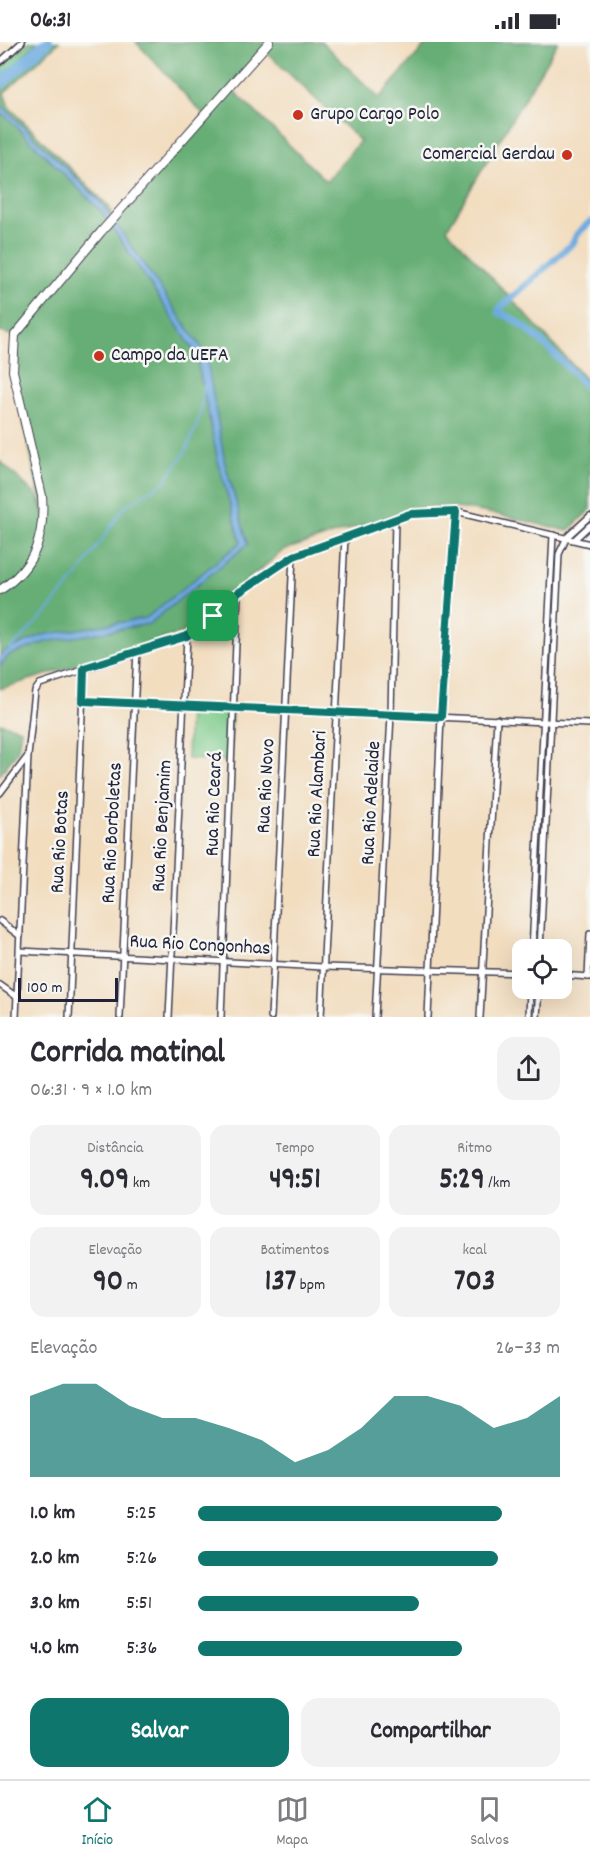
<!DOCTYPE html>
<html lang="pt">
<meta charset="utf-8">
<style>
body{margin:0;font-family:Dekko,sans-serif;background:#f2f2f3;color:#2b2b33;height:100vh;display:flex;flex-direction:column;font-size:22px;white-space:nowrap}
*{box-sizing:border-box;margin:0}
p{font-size:20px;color:#7c7c81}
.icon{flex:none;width:33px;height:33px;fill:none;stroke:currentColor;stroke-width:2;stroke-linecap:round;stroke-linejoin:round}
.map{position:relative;height:975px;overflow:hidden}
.panel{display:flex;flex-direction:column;background:#fff;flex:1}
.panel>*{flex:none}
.buttons{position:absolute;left:512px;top:897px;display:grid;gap:12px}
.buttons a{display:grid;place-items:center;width:60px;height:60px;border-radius:12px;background:#fff;box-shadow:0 6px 24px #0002;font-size:30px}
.scale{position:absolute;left:18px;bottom:15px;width:100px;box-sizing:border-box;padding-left:6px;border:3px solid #22223b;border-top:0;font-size:16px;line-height:21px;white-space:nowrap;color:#22223b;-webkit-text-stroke:4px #f6f6f2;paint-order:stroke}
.pin{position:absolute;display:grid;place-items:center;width:51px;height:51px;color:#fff;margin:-26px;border-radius:12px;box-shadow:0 3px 9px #0006}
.round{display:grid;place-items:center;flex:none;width:63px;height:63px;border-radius:18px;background:#f2f2f3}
.headline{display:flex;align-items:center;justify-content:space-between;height:102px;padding:0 30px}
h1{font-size:33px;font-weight:700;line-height:45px}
.stats{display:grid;grid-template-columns:repeat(3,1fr);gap:9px;height:102px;padding:6px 30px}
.stats div{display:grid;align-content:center;border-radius:15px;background:#f2f2f3;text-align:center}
.stats b{font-size:30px;font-weight:700}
.stats small{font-size:16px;font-weight:400}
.stats p{font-size:16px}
.chart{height:168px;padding:12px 30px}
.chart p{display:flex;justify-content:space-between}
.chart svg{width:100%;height:108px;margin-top:6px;fill:#0f766e;opacity:.7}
.cta{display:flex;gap:12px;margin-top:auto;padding:12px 30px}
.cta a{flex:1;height:69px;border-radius:18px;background:#0f766e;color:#fff;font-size:24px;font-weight:700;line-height:69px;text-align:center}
.cta a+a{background:#f2f2f3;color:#2b2b33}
ul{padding:0 30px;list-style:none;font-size:20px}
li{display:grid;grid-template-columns:96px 72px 1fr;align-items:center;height:45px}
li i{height:15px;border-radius:8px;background:#0f766e}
.status{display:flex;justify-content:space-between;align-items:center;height:42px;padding:0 30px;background:#fff;direction:ltr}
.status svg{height:16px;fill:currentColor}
.tab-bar{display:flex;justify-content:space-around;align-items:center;height:84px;border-top:2px solid #e1e1e2;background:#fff;font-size:16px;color:#7c7c81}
.tab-bar a{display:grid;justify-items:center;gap:3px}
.tab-bar .selected{color:#0f766e}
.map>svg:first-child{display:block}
</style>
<div class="status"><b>06:31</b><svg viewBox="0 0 49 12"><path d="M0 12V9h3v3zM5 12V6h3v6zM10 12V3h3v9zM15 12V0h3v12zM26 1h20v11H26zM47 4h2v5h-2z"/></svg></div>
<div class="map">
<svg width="590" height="975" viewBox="0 0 590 975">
<rect width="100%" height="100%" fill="#f6f6f2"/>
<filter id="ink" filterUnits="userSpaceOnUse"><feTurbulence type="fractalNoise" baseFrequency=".0167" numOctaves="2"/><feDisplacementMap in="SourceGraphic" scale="12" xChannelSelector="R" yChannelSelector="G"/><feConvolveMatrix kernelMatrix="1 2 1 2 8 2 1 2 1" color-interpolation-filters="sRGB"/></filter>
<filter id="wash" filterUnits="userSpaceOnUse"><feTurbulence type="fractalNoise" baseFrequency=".008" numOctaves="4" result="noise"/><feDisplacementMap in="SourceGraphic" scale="24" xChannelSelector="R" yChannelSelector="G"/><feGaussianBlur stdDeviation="1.35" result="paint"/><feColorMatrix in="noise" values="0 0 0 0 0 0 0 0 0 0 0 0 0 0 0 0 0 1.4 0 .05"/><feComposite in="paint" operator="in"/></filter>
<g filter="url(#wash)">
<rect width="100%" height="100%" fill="#f2ddbf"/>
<g fill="#7dca89" stroke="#507662" stroke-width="1.5">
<path d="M 29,0 L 37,0 L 0,37 L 0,27 Z"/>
<path d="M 189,665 L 232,668 L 230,719 L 187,717 Z"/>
</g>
<g fill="#66ae75" stroke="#446858" stroke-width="1.5" fill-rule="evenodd">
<path d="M 47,0 L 59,0 L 4,51 L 9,65 L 109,165 L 113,176 L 204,73 L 136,0 L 322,0 L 379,56 L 428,0 L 558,0 L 447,187 L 590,342 L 590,468 L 568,489 C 516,478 438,451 389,475 L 284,508 L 185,590 L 0,647 L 0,419 L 36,453 L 43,472 L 13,329 L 15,294 L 0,290 L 0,42 ZM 263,7 L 360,99 L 326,139 L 230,45 Z"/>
<path d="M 0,681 L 21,687 L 18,708 L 0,733 Z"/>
</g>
<path fill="#6dabdf" stroke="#48668d" stroke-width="1.5" d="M 0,62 L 100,159 L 206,312 L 225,421 L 248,502 L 149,582 L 46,600 L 9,613 L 0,625 L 0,615 L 5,609 L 42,593 L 146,576 L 241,500 L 219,424 L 196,312 L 102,170 L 7,75 L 0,71 Z"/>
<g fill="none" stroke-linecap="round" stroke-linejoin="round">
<path stroke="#6dabdf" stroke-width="2" d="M 10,607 L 47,570 L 79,531 L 125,464 L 164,440 L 185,411 L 200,375 L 204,343"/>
<path stroke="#6dabdf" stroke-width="7" d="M 590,180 L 577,192 L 573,201 L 499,267 L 499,271 C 524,276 571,330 590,349"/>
<path stroke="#6dabdf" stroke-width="12" d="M 0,42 L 47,0"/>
</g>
</g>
<g filter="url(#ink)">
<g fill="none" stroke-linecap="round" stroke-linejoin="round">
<g stroke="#413e4f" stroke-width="8">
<g id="minor">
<path d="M 0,20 L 22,0"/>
<path d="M 575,497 L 590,483"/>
<path d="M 83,659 L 590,682"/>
<path d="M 0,751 L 28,714"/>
<path d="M 0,879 L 20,894"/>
<path d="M 532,908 L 553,493"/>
<path d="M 540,908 L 559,512 L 567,495 L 590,474"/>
<path d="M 20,909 L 323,925 L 522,931"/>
<path d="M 561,933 L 590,935"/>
<path d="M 588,935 L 590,892"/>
<path d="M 0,943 L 17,955"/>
<path d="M 16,975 L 28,714 L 35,649 L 40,642 L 187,594 L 238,551 L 293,514 L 410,472 L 456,470 L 590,502"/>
<path d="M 69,975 L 84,626"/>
<path d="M 120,975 L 137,608"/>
<path d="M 169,975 L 187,594"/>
<path d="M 221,975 L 238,551"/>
<path d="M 271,975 L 293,514"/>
<path d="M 321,975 L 345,495"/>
<path d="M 375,975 L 391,673 L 395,477"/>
<path d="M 428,975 L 441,675 L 456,470"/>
<path d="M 480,975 L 497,677"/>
<path d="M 529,975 L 530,946"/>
<path d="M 537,975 L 539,946"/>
</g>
</g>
<g stroke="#413e4f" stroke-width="10">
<path id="secondary" d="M 0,548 C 35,525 45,495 42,454 L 13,329 L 15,293 L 101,190 L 269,0"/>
</g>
<use href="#minor" stroke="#fff" stroke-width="5"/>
<use href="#secondary" stroke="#fff" stroke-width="8"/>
</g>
</g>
<g fill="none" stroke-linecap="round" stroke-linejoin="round" filter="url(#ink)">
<g stroke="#fff" stroke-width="12">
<path id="route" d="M 456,470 L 441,675 L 83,659 L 84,626 L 187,594 L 238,551 L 294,514 L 410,472 Z"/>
</g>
<use href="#route" stroke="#0f766e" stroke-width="8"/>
</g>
<g fill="#c8321e" stroke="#f6f6f2" stroke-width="2">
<circle cx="298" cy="73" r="6"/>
<circle cx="567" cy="113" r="6"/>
<circle cx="99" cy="314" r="6"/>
</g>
<g text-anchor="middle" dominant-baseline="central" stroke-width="5" stroke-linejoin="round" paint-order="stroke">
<g font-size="20" fill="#22223b" stroke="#f6f6f2" text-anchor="start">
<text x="310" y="73">Grupo Cargo Polo</text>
<text x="555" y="113" text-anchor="end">Comercial Gerdau</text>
<text x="111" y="314">Campo da UEFA</text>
</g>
<g font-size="20" fill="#22223b" stroke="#f6f6f2">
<text transform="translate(267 744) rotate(-87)">Rua Rio Novo</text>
<text transform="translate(318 752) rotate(-87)">Rua Rio Alambari</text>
<text transform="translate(372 761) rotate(-87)">Rua Rio Adelaide</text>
<text transform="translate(215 762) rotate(-88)">Rua Rio Ceará</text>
<text transform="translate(163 784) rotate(-87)">Rua Rio Benjamim</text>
<text transform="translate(113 791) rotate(-87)">Rua Rio Borboletas</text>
<text transform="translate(61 800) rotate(-87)">Rua Rio Botas</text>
<text transform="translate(200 904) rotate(3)">Rua Rio Congonhas</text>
</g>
</g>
</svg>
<div class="buttons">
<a><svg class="icon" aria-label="locate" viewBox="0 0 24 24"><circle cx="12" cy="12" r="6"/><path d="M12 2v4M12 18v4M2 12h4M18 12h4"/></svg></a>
</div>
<div class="scale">100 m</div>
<div class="pin" style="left:213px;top:574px;background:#1e9e55"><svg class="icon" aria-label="arrive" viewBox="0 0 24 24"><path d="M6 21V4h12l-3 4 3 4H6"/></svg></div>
</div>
<section class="panel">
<div class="headline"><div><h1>Corrida matinal</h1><p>06:31 · 9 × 1.0 km</p></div><a class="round"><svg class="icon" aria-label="share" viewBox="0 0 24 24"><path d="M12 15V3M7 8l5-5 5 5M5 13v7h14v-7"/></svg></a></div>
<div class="stats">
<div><p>Distância</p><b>9.09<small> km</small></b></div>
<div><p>Tempo</p><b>49:51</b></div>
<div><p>Ritmo</p><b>5:29<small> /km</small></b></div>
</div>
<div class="stats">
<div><p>Elevação</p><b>90<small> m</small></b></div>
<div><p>Batimentos</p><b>137<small> bpm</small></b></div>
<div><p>kcal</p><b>703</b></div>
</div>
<div class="chart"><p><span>Elevação</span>26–33 m</p>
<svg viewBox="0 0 160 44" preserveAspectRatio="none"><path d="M0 44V11L10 6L20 6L30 15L40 20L50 20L60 24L70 29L80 38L90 33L100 24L110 11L120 11L130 15L140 24L150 20L160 11V44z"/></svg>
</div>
<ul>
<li><b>1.0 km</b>5:25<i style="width:84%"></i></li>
<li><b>2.0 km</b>5:26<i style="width:83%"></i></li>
<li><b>3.0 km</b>5:51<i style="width:61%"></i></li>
<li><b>4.0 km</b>5:36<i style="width:73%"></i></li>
</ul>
<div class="cta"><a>Salvar</a><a>Compartilhar</a></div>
</section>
<nav class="tab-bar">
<a class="selected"><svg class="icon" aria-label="home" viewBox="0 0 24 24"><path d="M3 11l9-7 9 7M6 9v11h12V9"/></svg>Início</a>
<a><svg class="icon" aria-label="map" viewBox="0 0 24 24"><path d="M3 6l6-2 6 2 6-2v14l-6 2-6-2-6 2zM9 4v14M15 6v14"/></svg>Mapa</a>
<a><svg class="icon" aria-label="saved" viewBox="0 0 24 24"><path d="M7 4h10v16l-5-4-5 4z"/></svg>Salvos</a>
</nav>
